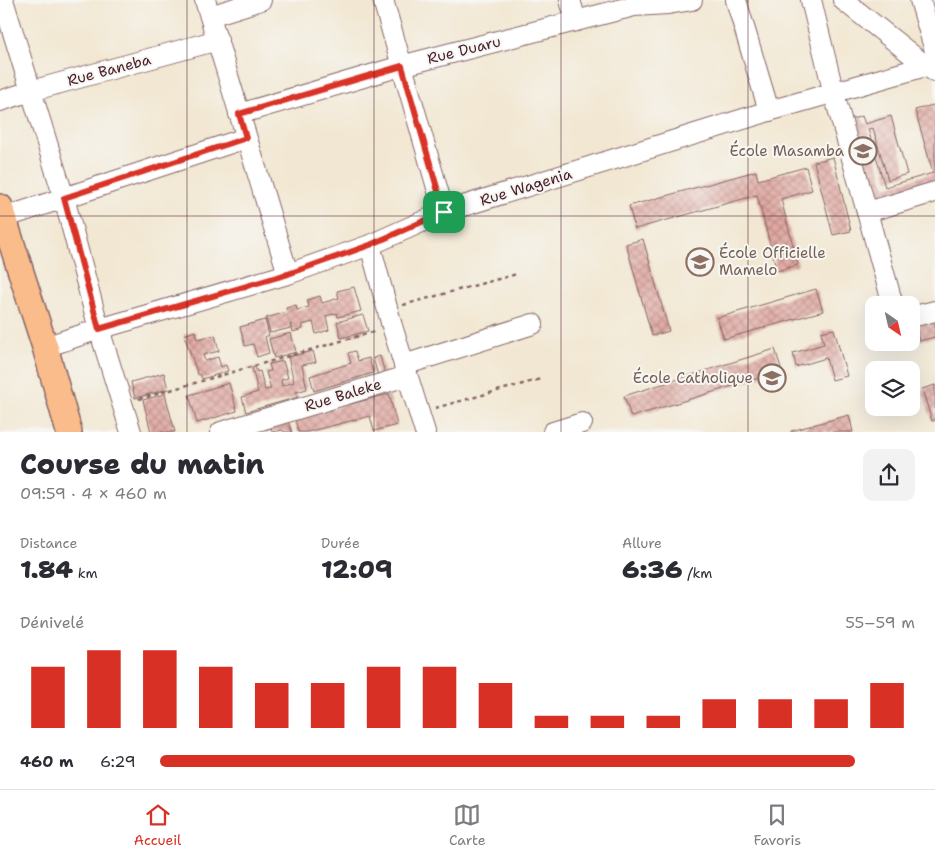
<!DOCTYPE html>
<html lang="fr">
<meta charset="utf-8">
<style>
body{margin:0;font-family:"Shantell Sans",sans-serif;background:#f2f2f3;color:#2b2b33;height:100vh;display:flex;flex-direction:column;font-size:19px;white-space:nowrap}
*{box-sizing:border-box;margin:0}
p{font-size:16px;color:#7c7c81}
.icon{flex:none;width:28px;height:28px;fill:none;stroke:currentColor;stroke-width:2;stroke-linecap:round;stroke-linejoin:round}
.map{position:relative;height:432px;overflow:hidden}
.sheet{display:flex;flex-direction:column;background:#fff;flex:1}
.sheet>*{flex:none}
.needle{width:32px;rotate:146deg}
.buttons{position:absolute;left:865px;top:296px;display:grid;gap:10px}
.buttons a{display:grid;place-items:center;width:55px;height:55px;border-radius:10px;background:#fff;box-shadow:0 5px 20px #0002;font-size:25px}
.pin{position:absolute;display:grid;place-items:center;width:42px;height:42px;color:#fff;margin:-21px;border-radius:10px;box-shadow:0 2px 8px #0006}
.round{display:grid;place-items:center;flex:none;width:52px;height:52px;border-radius:10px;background:#f2f2f3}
.summary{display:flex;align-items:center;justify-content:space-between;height:85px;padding:0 20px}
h1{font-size:28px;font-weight:800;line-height:38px}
.figures{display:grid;grid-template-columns:repeat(3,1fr);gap:8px;height:85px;padding:5px 20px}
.figures div{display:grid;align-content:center}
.figures b{font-size:25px;font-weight:800}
.figures small{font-size:14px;font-weight:400}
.figures p{font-size:14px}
.chart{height:140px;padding:10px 20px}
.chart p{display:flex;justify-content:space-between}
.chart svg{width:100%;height:90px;margin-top:5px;stroke:#d93025;stroke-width:6}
ul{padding:0 20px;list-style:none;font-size:16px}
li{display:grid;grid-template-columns:80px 60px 1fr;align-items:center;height:38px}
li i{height:12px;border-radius:6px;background:#d93025}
.tab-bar{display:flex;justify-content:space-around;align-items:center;height:70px;border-top:1px solid #e1e1e2;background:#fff;font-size:14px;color:#7c7c81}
.tab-bar a{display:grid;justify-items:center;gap:2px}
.tab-bar .selected{color:#d93025}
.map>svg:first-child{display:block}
</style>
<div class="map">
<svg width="935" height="432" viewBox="0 0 935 432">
<defs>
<pattern id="building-cross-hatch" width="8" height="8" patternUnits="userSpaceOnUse" patternTransform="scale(1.25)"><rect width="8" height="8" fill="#e1a9a2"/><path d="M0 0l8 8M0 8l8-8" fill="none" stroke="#b88984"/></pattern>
</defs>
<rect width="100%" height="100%" fill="#f6f6f2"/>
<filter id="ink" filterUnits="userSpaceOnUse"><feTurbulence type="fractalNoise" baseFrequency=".02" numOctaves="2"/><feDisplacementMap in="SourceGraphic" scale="10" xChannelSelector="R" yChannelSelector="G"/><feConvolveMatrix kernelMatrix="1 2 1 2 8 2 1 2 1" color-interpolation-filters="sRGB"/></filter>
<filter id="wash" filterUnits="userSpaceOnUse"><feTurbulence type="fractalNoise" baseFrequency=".0096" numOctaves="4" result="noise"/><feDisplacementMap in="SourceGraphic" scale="20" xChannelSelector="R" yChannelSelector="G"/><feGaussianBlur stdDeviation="1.12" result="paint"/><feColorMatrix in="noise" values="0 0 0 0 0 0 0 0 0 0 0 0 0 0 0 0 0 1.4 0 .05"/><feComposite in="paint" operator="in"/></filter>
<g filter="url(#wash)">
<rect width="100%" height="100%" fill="#f2e7d2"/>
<g id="blocks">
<g fill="url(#building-cross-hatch)">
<path d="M 933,105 L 935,113 L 935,185 L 867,205 L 843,122 L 862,116 L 865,124 L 891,116 L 907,174 L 888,180 L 873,128 L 868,129 L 885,187 L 933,173 L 915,110 Z"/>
<path d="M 833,157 L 851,231 L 833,235 L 814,162 Z"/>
<path d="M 806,167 L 812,190 L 781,199 L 798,265 L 777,271 L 757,195 L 635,229 L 629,206 L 756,171 L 758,180 Z"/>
<path d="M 643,239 L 669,331 L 652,336 L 626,244 Z"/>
<path d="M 354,287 L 361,311 L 338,317 L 337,313 L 326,316 L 329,330 L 316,334 L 313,322 L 302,325 L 303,329 L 293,332 L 291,324 L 290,324 L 291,328 L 270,333 L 266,318 L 287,312 L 286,308 L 296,305 L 297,310 L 309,307 L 307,300 L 320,296 L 322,303 L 339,298 L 337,291 Z"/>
<path d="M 816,289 L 823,311 L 724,339 L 717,318 Z"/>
<path d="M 363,315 L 368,331 L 341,338 L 337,322 Z"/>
<path d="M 265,320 L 269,335 L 265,337 L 269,353 L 257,357 L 253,344 L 245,346 L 240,327 Z"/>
<path d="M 935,320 L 935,337 L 919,341 L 915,325 Z"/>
<path d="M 834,329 L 847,376 L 832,380 L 826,358 L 796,367 L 793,353 L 824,344 L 821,332 Z"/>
<path d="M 195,331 L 197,339 L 215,335 L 219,351 L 203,355 L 205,361 L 218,357 L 221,367 L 226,365 L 228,371 L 202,379 L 200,374 L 198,375 L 184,335 Z"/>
<path d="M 291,333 L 296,352 L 274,358 L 269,339 Z"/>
<path d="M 775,349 L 782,371 L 631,417 L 624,396 Z"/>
<path d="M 313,351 L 316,362 L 302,365 L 307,389 L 296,392 L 298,397 L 246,412 L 242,397 L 258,392 L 252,368 L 255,367 L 257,372 L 260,371 L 265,390 L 271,389 L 266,372 L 271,371 L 269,364 L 283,361 L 288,378 L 281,380 L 282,386 L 294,382 L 288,357 Z"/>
<path d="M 355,351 L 358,361 L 369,358 L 373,373 L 314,391 L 310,376 L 351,363 L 348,353 Z"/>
<path d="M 380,356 L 386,377 L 379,379 L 373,358 Z"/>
<path d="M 164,373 L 168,389 L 135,398 L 131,382 Z"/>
<path d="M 229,383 L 237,411 L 197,423 L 189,395 Z"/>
<path d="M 935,385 L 935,420 L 932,421 L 922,389 Z"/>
<path d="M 165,394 L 175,432 L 151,432 L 143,400 Z"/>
<path d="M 389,394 L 397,425 L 374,431 L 370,416 L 307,432 L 298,432 L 295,418 L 339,407 L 338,403 L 350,400 L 351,404 Z"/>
<path d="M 849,415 L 853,432 L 791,432 L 791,431 Z"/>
<path d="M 288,421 L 292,432 L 284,432 L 283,430 L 272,432 L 271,428 L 265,430 L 264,425 Z"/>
</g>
</g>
</g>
<g filter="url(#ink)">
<use href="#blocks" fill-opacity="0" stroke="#856565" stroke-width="1"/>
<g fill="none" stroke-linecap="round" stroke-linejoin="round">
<g stroke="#856565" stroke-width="22">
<g id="minor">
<path d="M 3,0 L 64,198 L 99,329 L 131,432"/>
<path d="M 205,0 L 288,274"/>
<path d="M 383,0 L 444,212"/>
<path d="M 570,0 L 576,21"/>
<path d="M 736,0 L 769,111"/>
<path d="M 811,0 L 834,94 L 893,305"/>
<path d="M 843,0 L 926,66 L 934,71"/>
<path d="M 920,0 L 935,51"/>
<path d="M 210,16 L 261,0"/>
<path d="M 0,101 L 31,91 L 218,40"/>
<path d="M 239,114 L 401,66 L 634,6 L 668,4 L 692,0"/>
<path d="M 867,212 L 935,192"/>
<path d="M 3,218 L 246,138"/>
<path d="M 370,245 L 392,326 L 425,432"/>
<path d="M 911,317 L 935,311"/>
<path d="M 45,347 L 99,329 L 288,274 L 370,245 L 444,212 L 769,111 L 926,66"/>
<path d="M 404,365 L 533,324"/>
<path d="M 221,432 L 407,376"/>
<path d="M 553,432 L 582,423"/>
</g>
</g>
<g stroke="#856565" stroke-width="28">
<path id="major" d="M 0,207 L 45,347 L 69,432"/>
</g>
<g stroke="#856565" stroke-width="2.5" stroke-dasharray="4 4" stroke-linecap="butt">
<path d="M 403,305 L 517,274"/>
<path d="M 139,399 L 376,331"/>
<path d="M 435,408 L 541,379"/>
</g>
<use href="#minor" stroke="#fff" stroke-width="20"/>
<use href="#major" stroke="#fabc8b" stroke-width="25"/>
</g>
</g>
<g fill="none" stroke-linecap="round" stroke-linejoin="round" filter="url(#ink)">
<g stroke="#fff" stroke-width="10">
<path id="route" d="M 402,66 L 444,212 L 370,245 L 288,274 L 99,329 L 64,198 L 246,138 L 239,114 Z"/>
</g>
<use href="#route" stroke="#d93025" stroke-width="6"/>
</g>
<path fill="none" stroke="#4a1f2b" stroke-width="1" stroke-opacity="0.55" d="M 187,0 L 187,432M 374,0 L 374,432M 561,0 L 561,432M 748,0 L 748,432M 0,216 L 935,216"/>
<defs>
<g id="school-ring" transform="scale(1.4375)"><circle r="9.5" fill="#f6f6f2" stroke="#8d6e63" stroke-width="1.5"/><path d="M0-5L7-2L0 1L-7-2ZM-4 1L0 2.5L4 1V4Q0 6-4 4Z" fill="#8d6e63"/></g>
</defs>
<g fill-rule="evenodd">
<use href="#school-ring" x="863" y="151"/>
<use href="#school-ring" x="700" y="262"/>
<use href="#school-ring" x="772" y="378"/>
</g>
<g text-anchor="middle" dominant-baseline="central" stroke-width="4" stroke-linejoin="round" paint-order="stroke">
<g font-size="15" fill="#4a1f2b" stroke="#f6f6f2">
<text transform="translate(464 50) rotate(-14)">Rue Duaru</text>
<text transform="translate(109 70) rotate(-15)">Rue Baneba</text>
<text transform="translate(526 187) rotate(-17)">Rue Wagenia</text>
<text transform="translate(343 395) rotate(-17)">Rue Baleke</text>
</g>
<g font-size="15" fill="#785e54" stroke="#f6f6f2" text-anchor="end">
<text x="844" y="151">École Masamba</text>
<text x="719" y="253" text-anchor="start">École Officielle<tspan x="719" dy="17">Mamelo</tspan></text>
<text x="753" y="378">École Catholique</text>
</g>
</g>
</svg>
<div class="buttons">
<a><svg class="needle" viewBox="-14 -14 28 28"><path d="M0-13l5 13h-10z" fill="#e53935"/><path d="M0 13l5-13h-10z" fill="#7c7c81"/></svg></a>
<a><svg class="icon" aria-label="layers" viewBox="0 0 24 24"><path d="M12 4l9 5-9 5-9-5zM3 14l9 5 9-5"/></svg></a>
</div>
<div class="pin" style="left:444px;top:212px;background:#1e9e55"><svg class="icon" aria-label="arrive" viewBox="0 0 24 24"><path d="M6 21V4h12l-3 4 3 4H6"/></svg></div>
</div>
<section class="sheet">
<div class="summary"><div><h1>Course du matin</h1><p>09:59 · 4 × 460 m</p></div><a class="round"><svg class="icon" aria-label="share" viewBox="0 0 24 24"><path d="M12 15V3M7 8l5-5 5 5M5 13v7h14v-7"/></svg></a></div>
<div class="figures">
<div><p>Distance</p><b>1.84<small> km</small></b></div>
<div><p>Durée</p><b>12:09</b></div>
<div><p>Allure</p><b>6:36<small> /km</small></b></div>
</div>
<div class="chart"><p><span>Dénivelé</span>55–59 m</p>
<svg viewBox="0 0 160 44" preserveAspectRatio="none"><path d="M5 44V14M15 44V6M25 44V6M35 44V14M45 44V22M55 44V22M65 44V14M75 44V14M85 44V22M95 44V38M105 44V38M115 44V38M125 44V30M135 44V30M145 44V30M155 44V22"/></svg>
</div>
<ul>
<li><b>460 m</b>6:29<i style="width:92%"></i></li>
</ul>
</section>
<nav class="tab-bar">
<a class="selected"><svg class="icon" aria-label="home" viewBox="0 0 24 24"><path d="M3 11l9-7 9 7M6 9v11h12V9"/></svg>Accueil</a>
<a><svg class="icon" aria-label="map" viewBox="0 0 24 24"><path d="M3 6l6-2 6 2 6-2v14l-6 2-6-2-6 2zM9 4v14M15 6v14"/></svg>Carte</a>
<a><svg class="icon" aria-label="saved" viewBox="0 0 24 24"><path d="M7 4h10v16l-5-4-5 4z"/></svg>Favoris</a>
</nav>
